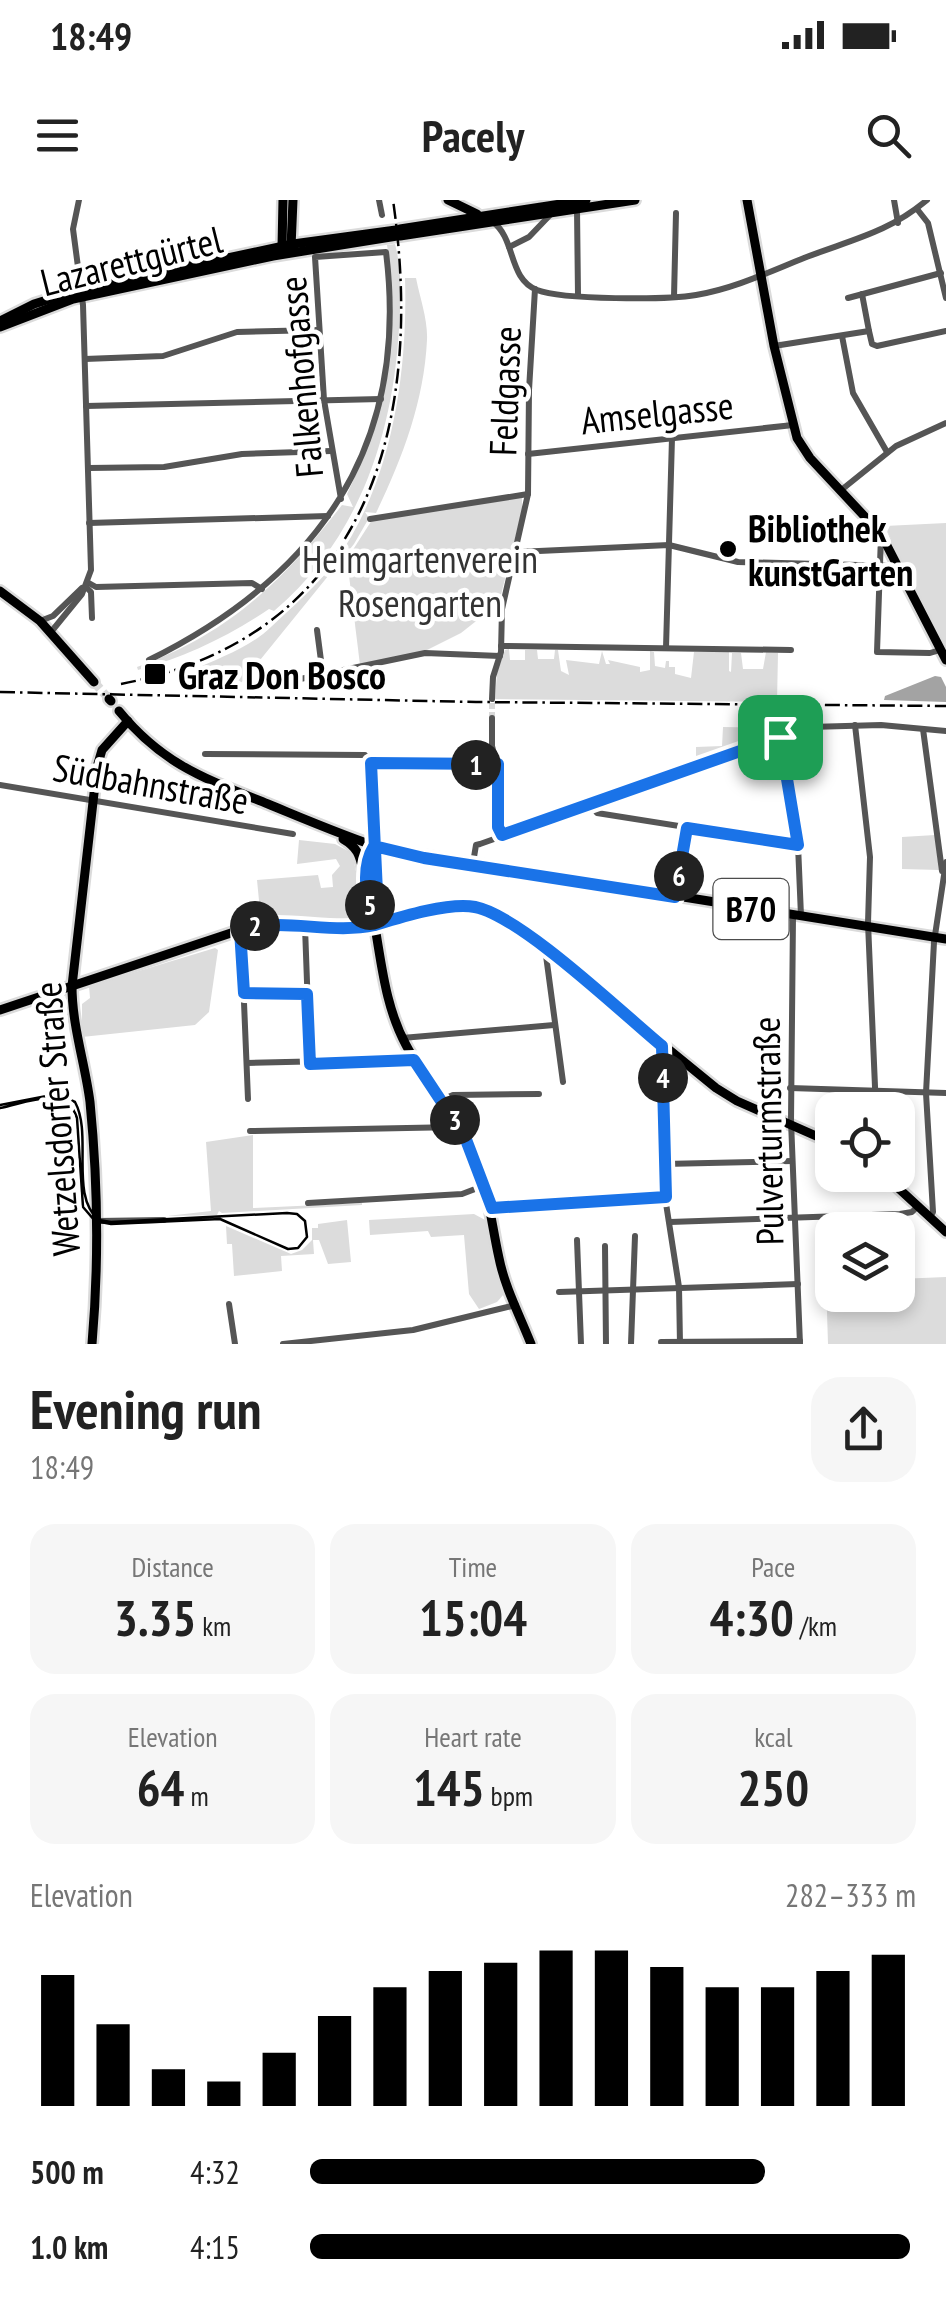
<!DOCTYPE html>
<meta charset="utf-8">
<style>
body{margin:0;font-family:"PT Sans Narrow",sans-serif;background:#f6f6f6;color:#222;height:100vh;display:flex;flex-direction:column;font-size:38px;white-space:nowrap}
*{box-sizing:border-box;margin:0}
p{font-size:32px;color:#767676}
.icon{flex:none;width:55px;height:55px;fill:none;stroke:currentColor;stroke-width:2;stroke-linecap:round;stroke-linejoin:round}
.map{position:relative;height:1144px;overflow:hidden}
.sheet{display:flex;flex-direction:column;background:#fff;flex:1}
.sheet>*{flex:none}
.tools{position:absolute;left:815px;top:892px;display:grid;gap:20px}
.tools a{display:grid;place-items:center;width:100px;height:100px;border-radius:20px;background:#fff;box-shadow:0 5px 15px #0003;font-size:50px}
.pin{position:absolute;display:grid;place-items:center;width:85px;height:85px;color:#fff;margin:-42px;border-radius:20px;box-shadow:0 5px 15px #0006}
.km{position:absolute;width:50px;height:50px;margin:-25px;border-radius:50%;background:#222;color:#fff;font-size:28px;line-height:50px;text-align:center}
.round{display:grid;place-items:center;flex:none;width:105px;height:105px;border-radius:30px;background:#f6f6f6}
.overview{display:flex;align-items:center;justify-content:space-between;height:170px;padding:0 30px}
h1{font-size:55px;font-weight:700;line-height:75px}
.figures{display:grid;grid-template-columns:repeat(3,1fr);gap:15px;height:170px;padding:10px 30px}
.figures div{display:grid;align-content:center;border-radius:25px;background:#f6f6f6;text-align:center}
.figures b{font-size:50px;font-weight:700}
.figures small{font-size:28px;font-weight:400}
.figures p{font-size:28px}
.chart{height:280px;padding:20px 30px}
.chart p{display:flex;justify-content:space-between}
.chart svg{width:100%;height:180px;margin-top:10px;stroke:#000;stroke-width:6}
ul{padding:0 30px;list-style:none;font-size:32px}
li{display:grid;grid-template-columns:160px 120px 1fr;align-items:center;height:75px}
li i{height:25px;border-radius:12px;background:#000}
.status{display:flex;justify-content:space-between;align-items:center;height:70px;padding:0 50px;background:#fff;direction:ltr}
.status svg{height:28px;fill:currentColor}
header{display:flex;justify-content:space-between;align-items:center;height:130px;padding:0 30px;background:#fff;font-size:45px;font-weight:700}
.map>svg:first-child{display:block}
</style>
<div class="status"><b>18:49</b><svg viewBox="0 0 49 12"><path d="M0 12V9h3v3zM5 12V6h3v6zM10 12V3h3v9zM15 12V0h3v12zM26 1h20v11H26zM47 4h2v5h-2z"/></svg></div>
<header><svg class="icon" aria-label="menu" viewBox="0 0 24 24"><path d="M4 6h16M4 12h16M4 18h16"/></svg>Pacely<svg class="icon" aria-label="search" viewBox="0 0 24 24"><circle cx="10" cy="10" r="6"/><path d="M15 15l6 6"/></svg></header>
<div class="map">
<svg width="946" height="1144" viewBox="0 0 946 1144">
<rect width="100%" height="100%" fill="#fff"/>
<g fill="#dcdcdc">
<path d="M 395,44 C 402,69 401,101 399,128 C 393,236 358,340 274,411 L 269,409 C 228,437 185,457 138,470 L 137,467 C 229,434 284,380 342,305 L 353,307 L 347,294 C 386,214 402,133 387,45 Z"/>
<path d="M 405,78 L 416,78 C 420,98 428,120 427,140 C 424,202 402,259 376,313 L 365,312 L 369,318 L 354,344 L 243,481 L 235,487 L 193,483 L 191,471 C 217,459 251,447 271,427 C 291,408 317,386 334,363 C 392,284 408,173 405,78 Z"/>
<path d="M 522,297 L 522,311 L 499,403 L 461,433 L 425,451 L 360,465 L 347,359 L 372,320 Z"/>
<path d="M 946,323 L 946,445 L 919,399 L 885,326 Z"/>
<path d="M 509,449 L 510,460 L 525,460 L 525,450 L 537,450 L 538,459 L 554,459 L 555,450 L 558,450 L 561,471 L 569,475 L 566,460 L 599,464 L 602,451 L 606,464 L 610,464 L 608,460 L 640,467 L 640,472 L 650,470 L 650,451 L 654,452 L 655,466 L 665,468 L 666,461 L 669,461 L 669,467 L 675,467 L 675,474 L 691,478 L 694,452 L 729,452 L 729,471 L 731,472 L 732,453 L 741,453 L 743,469 L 763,469 L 766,452 L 778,453 L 777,502 L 495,499 L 497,473 L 505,450 Z"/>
<path d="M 723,527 L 780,528 L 778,531 L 782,534 L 697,563 L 769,535 L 696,559 L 696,547 L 722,546 Z"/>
<path d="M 935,635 L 939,670 L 902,669 L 902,637 Z"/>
<path d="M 299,640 L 335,644 L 352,653 L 360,690 L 358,716 L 337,722 L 261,721 L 257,680 L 318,675 L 321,688 L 333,687 L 332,675 L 340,666 L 336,659 L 297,664 Z"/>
<path d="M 215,748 L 218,750 L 209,812 L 195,825 L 82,837 L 82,804 L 90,798 L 89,786 Z"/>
<path d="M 253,935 L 253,1008 L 362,1003 L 362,1005 L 222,1013 L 219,1011 L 217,1015 L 167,1016 L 211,1011 L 206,942 Z"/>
<path d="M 474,1014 L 487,1021 L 494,1064 L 504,1094 L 497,1102 L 479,1109 L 469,1094 L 464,1035 L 431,1037 L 428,1031 L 370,1035 L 369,1020 Z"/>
<path d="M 347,1020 L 351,1062 L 328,1064 L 319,1040 L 313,1040 L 314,1054 L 281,1056 L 282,1071 L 234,1076 L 232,1044 L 227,1044 L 226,1026 L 291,1054 L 302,1050 L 312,1040 L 312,1028 L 318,1028 L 318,1024 Z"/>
<path d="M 946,1077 L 946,1144 L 828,1144 L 826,1081 L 832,1081 L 832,1095 L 898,1095 L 898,1079 Z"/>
</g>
<path fill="#a3a3a3" d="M 935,476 L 941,477 L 946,487 L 946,502 L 884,500 L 885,496 Z"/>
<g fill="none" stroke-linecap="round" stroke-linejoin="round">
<path stroke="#d9d9d9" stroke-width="6" stroke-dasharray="6 3" stroke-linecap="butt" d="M 492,518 L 492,499"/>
<path stroke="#d9d9d9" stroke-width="9" stroke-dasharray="9 4.5" stroke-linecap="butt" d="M 94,482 L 109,499"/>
<g stroke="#dbdbdb" stroke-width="14">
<g id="major">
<path d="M 448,0 L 477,14"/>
<path d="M 747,0 L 774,146 L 797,238 L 810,258 L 881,334 L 946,460"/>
<path d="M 400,29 L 586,0"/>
<path d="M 400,36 L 635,0"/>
<path d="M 282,47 L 283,0"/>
<path d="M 291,47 L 293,0"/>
<path d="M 0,121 L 34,104 L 82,89 L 293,44 L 396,30"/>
<path d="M 0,127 L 73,99 L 273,56 L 397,36"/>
<path d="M 0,391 L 40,421 L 94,482"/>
<path d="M 109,499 L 111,501"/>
<path d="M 119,511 C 163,565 206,579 268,604 C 307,620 344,636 384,649 L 946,739"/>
<path d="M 343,639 C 357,647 360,655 363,671"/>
<path d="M 374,646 C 359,672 371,699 375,727 C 382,767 386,808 406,845 C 427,885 460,919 476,962 C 490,998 491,1022 499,1058 C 505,1088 520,1116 531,1144"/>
<path d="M 374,646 L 378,713 L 376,722"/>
<path d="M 0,810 L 252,726 L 362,728 L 451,707 L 472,706 L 496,715 L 526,733 L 716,888 L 737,901 L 832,943"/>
<path d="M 884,975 L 946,1032"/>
<path d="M 92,1144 C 99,1063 98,983 90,902 C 85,863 72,826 72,786 L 97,567 L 102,550 L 128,521"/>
</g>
</g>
<g stroke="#555" stroke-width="6">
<path d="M 379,0 L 382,15"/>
<path d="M 894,0 L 898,23"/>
<path d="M 577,9 L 578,95"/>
<path d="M 917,9 L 928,23 L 946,98"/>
<path d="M 493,22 C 516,39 508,79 537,90 C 563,100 667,100 696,95 C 733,89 769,72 804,58 C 850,40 888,33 927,0"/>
<path d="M 509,47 L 529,37 L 551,14"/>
<path d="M 862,94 L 869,131"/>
<path d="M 674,97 L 676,13"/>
<path d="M 848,98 L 941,73"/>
<path d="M 842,136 L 853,193 L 887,252"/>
<path d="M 774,146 L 869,131 L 872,144 L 877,146 L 946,131"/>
<path d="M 85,159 L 163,156 L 237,132 L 319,130"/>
<path d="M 86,206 L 381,199"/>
<path d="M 528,254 L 793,225"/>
<path d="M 89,268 L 164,267 L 242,254 L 331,251"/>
<path d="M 840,291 L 896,246 L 946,223"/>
<path d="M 370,319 L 528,294"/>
<path d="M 89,323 L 328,316"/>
<path d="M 881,335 L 877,452 L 930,453 L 940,450"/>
<path d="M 517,352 L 669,345 L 738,362 L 897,366"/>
<path d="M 87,382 L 96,387 L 252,383 L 262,389"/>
<path d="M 86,387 L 91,392 L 92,418"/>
<path d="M 40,421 L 53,416 L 82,388"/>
<path d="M 317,430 L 323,476"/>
<path d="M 51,432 L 82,394 L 91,370 L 83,105 L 73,29 L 79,0"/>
<path d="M 501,446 L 791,450"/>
<path d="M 666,448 L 672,238"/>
<path d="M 149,460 C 319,376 410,246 386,52 L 315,57 L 324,200 L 341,299"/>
<path d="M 281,483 L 425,453 L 500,456"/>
<path d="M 492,499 L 493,477 L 501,452 L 502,409 L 528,294 L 529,190 L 535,89"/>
<path d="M 492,518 L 492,546 L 499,573 L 501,635"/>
<path d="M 855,525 L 870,657 L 868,723 L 876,910"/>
<path d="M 923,529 L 942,671"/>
<path d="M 780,537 L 798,645 L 801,716"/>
<path d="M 205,554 L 365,555 L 371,563 L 497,564"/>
<path d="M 371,563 L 374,646"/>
<path d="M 0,585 L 293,634"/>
<path d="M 590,604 L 597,613 L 798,645"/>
<path d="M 473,663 L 476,645 L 480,644 L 810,527 L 881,525 L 946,531"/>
<path d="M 676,695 L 687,628"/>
<path d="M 793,716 L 791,921 L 800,1144"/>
<path d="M 305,727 L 310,864"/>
<path d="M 241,730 L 248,899"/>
<path d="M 545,748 L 563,882"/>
<path d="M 244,793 L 307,794"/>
<path d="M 402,838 L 554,825"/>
<path d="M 662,846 L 665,997 L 679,1087 L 680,1144"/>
<path d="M 247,863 L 414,859"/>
<path d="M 790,888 L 946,893"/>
<path d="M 441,900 L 453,895 L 539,894"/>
<path d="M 250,931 L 458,927"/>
<path d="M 664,964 L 792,961"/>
<path d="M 308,1003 L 462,994 L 483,986"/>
<path d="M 492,1009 L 665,997"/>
<path d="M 930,1017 L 933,1012 L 926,893 L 934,742 L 946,662"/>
<path d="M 98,1021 L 164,1020"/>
<path d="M 670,1022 L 900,1014 L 912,1012 L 918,1006"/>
<path d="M 577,1040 L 581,1144"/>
<path d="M 605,1046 L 606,1144"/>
<path d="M 559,1092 L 798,1084"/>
<path d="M 229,1104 L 235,1144"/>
<path d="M 661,1142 L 800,1141"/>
<path d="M 283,1144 L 413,1130 L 516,1105"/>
<path d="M 631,1144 L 635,1036"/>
</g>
<use href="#major" stroke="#000" stroke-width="9"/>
<path stroke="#000" stroke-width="2.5" d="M 0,905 L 57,894 L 75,902 C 93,935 69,996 99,1020 L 111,1022 L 287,1013 L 297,1014 L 305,1021 L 307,1037 L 298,1048 L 288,1049 L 220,1019 L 111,1024 L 95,1021 L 83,1007 L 77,918 C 66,884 26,903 0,908"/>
<g stroke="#000" stroke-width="2.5" stroke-dasharray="15 5 2.5 5" stroke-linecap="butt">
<path d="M 121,484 C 369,436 425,221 393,0"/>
<path d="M 0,492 L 476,502 L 946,506"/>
</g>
</g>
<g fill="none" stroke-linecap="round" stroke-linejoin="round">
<g stroke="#fff" stroke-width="20">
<path id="route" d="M 780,537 L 502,635 L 498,627 L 498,564 L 371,563 L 378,714 L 375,725 C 331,735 283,717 240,730 L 244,793 L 307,794 L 310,864 L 414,860 L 465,937 L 492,1008 L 666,997 L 662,846 C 622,813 521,716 475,707 C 449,702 401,717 375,725 C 367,700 360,669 374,646 L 424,658 L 675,697 L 687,628 L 798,645 L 780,537"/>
</g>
<use href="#route" stroke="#1a73e8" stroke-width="12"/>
</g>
<g fill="#000" stroke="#fff" stroke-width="4">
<circle cx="728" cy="349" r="10"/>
<rect x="143" y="462" width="24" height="24" rx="5"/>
</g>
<g text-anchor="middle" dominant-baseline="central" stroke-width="9" stroke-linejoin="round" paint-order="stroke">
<rect fill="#fff" stroke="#4c4c4c" stroke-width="2.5" x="713.5" y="679" width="75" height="60" rx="8"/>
<g font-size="35" font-weight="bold" fill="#000">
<text x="751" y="709">B70</text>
</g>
<g font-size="38" fill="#000" stroke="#fff">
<text transform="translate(131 60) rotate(-14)">Lazarettgürtel</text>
<text transform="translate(300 177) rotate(-95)">Falkenhofgasse</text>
<text transform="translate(504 191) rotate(-88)">Feldgasse</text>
<text transform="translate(657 212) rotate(-6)">Amselgasse</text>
<text transform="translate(151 583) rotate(10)">Südbahnstraße</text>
<text transform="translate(56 919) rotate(-94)">Wetzelsdorfer Straße</text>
<text transform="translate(767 931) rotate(-91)">Pulverturmstraße</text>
</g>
<g font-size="38" font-weight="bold" fill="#000" stroke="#fff" text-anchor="start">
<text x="748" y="327">Bibliothek<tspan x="748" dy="44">kunstGarten</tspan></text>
<text x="178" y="474">Graz Don Bosco</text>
</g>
<g font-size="38" fill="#333" stroke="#fff">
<text x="420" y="358">Heimgartenverein<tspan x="420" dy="44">Rosengarten</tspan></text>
</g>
</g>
</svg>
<div class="tools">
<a><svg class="icon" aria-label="locate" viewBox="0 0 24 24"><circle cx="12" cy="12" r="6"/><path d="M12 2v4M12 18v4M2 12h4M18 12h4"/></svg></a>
<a><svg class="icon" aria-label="layers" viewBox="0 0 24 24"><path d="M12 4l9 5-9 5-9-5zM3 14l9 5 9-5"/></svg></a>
</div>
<div class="pin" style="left:780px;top:537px;background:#1e9e55"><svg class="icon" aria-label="arrive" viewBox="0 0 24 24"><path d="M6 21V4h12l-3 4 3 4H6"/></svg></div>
<b class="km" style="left:476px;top:565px">1</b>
<b class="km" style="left:255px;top:726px">2</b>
<b class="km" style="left:455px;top:920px">3</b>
<b class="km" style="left:663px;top:878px">4</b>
<b class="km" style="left:370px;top:705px">5</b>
<b class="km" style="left:679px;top:676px">6</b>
</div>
<section class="sheet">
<div class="overview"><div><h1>Evening run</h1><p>18:49</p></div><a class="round"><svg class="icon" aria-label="share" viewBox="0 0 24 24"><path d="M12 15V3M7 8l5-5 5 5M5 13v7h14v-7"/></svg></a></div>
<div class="figures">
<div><p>Distance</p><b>3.35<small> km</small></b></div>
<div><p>Time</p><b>15:04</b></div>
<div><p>Pace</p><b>4:30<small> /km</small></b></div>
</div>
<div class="figures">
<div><p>Elevation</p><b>64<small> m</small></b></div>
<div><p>Heart rate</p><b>145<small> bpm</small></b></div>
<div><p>kcal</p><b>250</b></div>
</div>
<div class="chart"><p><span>Elevation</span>282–333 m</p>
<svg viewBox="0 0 160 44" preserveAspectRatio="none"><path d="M5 44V12M15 44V24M25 44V35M35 44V38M45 44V31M55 44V22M65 44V15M75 44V11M85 44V9M95 44V6M105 44V6M115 44V10M125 44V15M135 44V15M145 44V11M155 44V7"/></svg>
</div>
<ul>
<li><b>500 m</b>4:32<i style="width:75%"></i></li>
<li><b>1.0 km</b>4:15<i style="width:99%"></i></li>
</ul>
</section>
